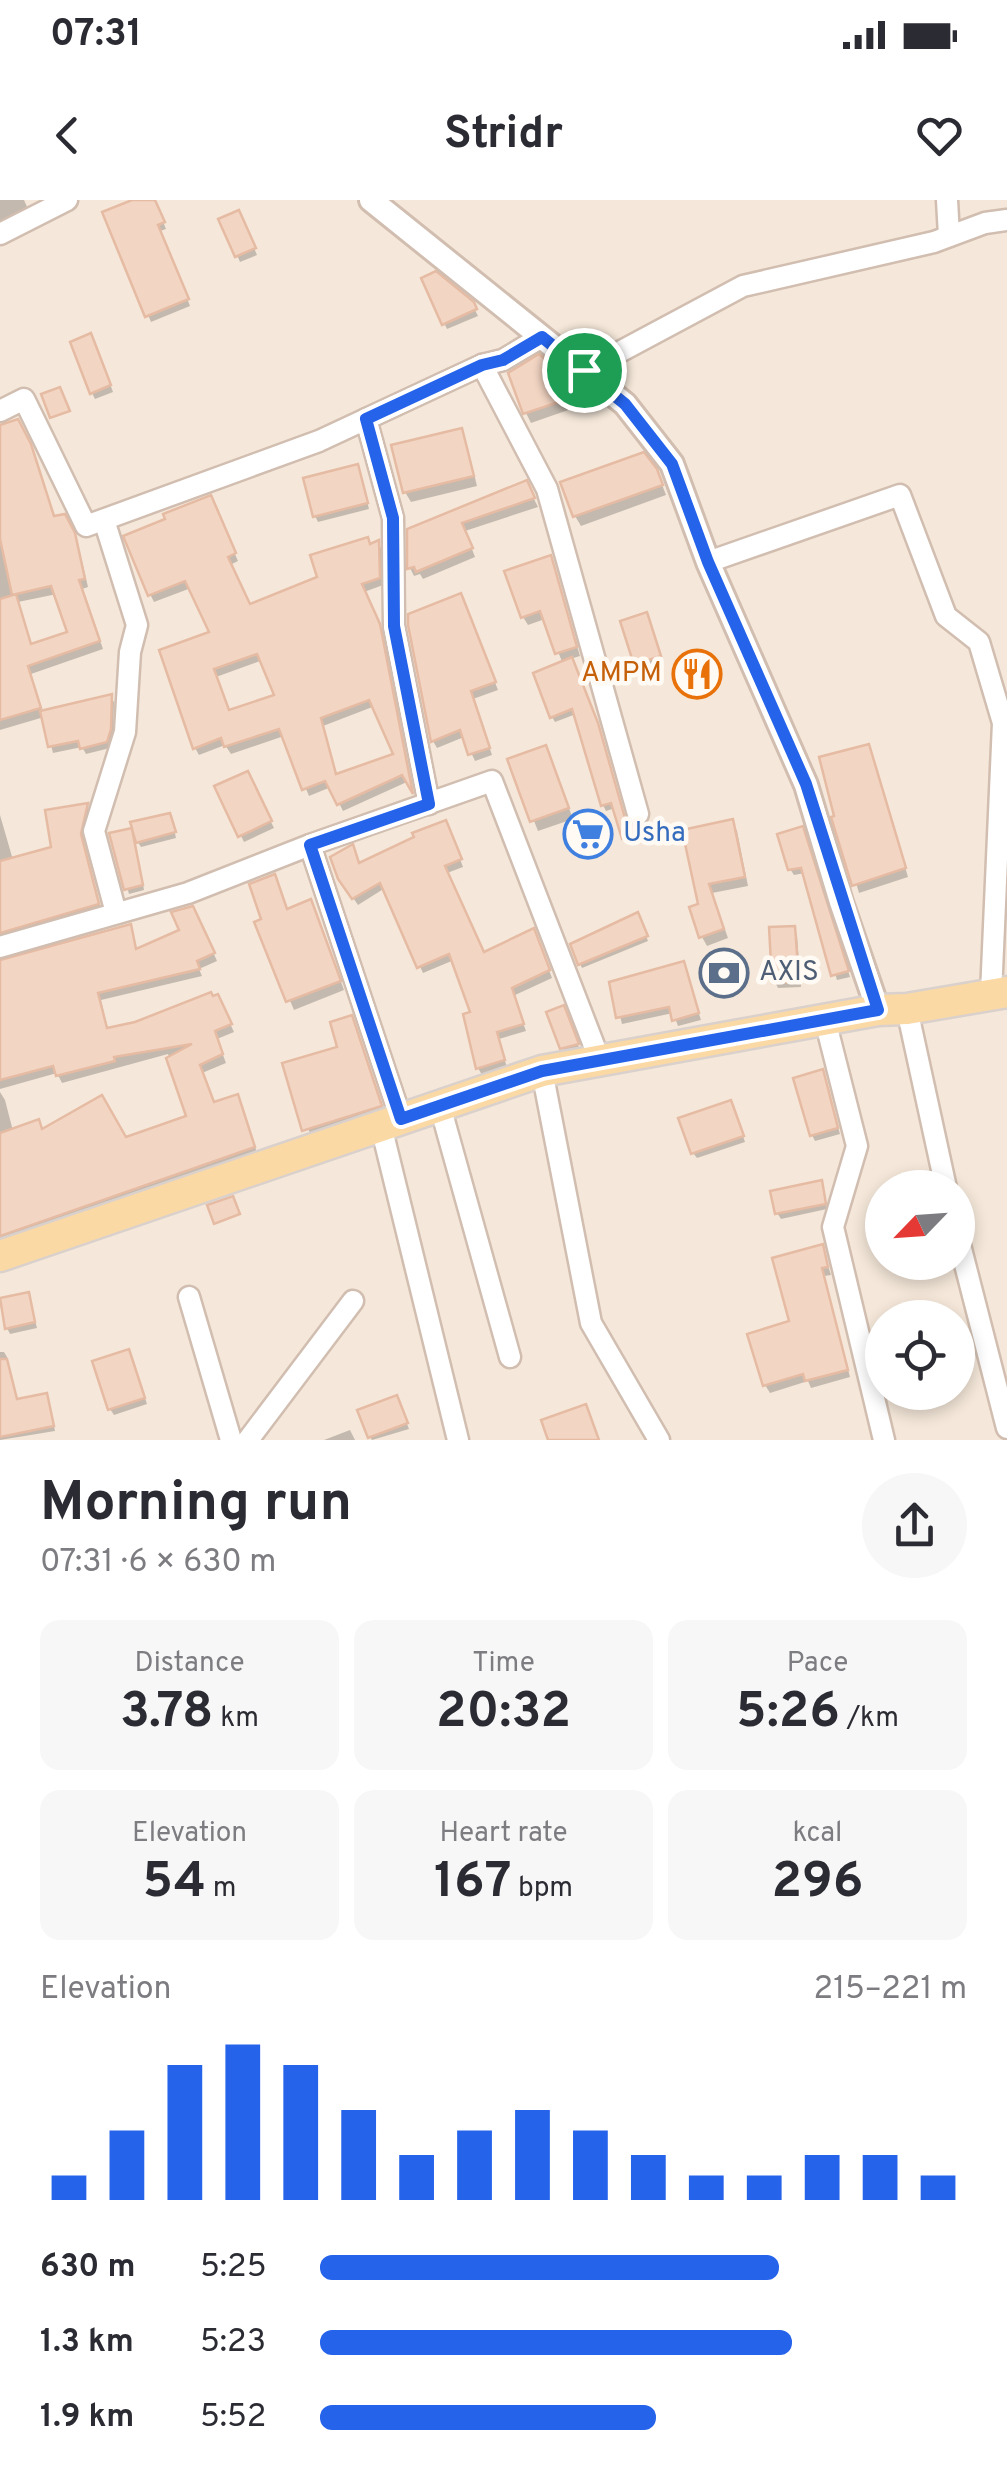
<!DOCTYPE html>
<meta charset="utf-8">
<style>
body{margin:0;font-family:Overpass,sans-serif;background:#f7f7f7;color:#2b2b33;height:100vh;display:flex;flex-direction:column;font-size:38px;white-space:nowrap}
*{box-sizing:border-box;margin:0}
p{font-size:32px;color:#7c7c81}
.icon{flex:none;width:55px;height:55px;fill:none;stroke:currentColor;stroke-width:2;stroke-linecap:round;stroke-linejoin:round}
.map{position:relative;height:1240px;overflow:hidden}
.drawer{display:flex;flex-direction:column;background:#fff;flex:1}
.drawer>*{flex:none}
.needle{width:65px;rotate:245deg}
.fabs{position:absolute;left:865px;top:970px;display:grid;gap:20px}
.fabs a{display:grid;place-items:center;width:110px;height:110px;border-radius:50%;background:#fff;box-shadow:0 5px 15px #0003;font-size:50px}
.pin{position:absolute;display:grid;place-items:center;width:85px;height:85px;color:#fff;margin:-42px;border:5px solid #fff;border-radius:50%;box-shadow:0 2px 10px #0007}
.round{display:grid;place-items:center;flex:none;width:105px;height:105px;border-radius:52px;background:#f7f7f7}
.overview{display:flex;align-items:center;justify-content:space-between;height:170px;padding:0 40px}
h1{font-size:55px;font-weight:700;line-height:75px}
.figures{display:grid;grid-template-columns:repeat(3,1fr);gap:15px;height:170px;padding:10px 40px}
.figures div{display:grid;align-content:center;border-radius:20px;background:#f7f7f7;text-align:center}
.figures b{font-size:50px;font-weight:700}
.figures small{font-size:28px;font-weight:400}
.figures p{font-size:28px}
.chart{height:280px;padding:20px 40px}
.chart p{display:flex;justify-content:space-between}
.chart svg{width:100%;height:180px;margin-top:10px;stroke:#2563eb;stroke-width:6}
ul{padding:0 40px;list-style:none;font-size:32px}
li{display:grid;grid-template-columns:160px 120px 1fr;align-items:center;height:75px}
li i{height:25px;border-radius:12px;background:#2563eb}
.status{display:flex;justify-content:space-between;align-items:center;height:70px;padding:0 50px;background:#fff;direction:ltr}
.status svg{height:28px;fill:currentColor}
header{display:flex;justify-content:space-between;align-items:center;height:130px;padding:0 40px;background:#fff;font-size:45px;font-weight:700}
.map>svg:first-child{display:block}
</style>
<div class="status"><b>07:31</b><svg viewBox="0 0 49 12"><path d="M0 12V9h3v3zM5 12V6h3v6zM10 12V3h3v9zM15 12V0h3v12zM26 1h20v11H26zM47 4h2v5h-2z"/></svg></div>
<header><svg class="icon" aria-label="back" viewBox="0 0 24 24"><path d="M15 5l-7 7 7 7"/></svg>Stridr<svg class="icon" aria-label="heart" viewBox="0 0 24 24"><path d="M12 20l-8-8c-3-5 5-10 8-4 3-6 11-1 8 4z"/></svg></header>
<div class="map">
<svg width="1007" height="1240" viewBox="0 0 1007 1240">
<rect width="100%" height="100%" fill="#fdf6ec"/>
<path fill="#f5e8da" fill-rule="evenodd" d="M 0,0 L 1007,0 L 1007,1240 L 0,1240 ZM 882,988 L 958,988 L 958,1062 L 882,1062 ZM 882,1118 L 958,1118 L 958,1192 L 882,1192 Z"/>
<g fill="#0003" fill-rule="evenodd">
<path d="M 0,0 L 24,0 L 28,9 L 0,23 Z"/>
<path d="M 138,0 L 154,0 L 166,29 L 160,31 L 190,106 L 151,122 L 106,13 Z"/>
<path d="M 242,20 L 257,55 L 240,62 L 222,21 Z"/>
<path d="M 472,104 L 478,116 L 447,129 L 444,123 Z"/>
<path d="M 94,142 L 113,192 L 95,199 L 92,193 Z"/>
<path d="M 560,175 L 574,208 L 531,223 L 526,213 Z"/>
<path d="M 0,227 L 34,255 L 55,319 L 64,317 L 78,344 L 88,387 L 82,389 L 103,449 L 31,474 L 42,513 L 110,496 L 114,502 L 113,537 L 110,548 L 86,554 L 82,547 L 53,553 L 44,517 L 0,530 ZM 57,394 L 70,433 L 32,446 L 18,402 Z"/>
<path d="M 461,231 L 466,241 L 477,286 L 411,302 L 405,292 Z"/>
<path d="M 360,272 L 369,309 L 318,322 L 315,316 Z"/>
<path d="M 661,282 L 666,295 L 581,326 L 575,316 Z"/>
<path d="M 530,291 L 538,307 L 465,331 L 475,357 L 423,379 L 420,374 L 414,376 L 410,368 L 409,331 Z"/>
<path d="M 214,306 L 238,361 L 230,365 L 250,407 L 320,378 L 378,343 L 382,350 L 383,385 L 364,392 L 383,434 L 413,589 L 409,581 L 343,611 L 331,587 L 309,596 L 284,536 L 231,554 L 225,545 L 199,555 L 195,548 L 212,433 L 191,388 L 154,402 L 150,394 ZM 263,460 L 278,497 L 229,512 L 216,477 ZM 375,506 L 397,556 L 337,576 L 323,526 Z"/>
<path d="M 550,358 L 580,456 L 570,459 L 626,625 L 636,629 L 641,639 L 627,643 L 615,608 L 606,611 L 603,605 L 576,514 L 555,522 L 552,517 L 563,464 L 545,419 L 528,425 L 523,417 Z"/>
<path d="M 464,403 L 498,490 L 473,499 L 492,555 L 475,561 L 464,537 L 437,548 L 433,541 Z"/>
<path d="M 649,421 L 663,463 L 640,470 L 636,464 Z"/>
<path d="M 872,555 L 908,677 L 859,693 L 837,618 Z"/>
<path d="M 550,557 L 573,619 L 538,631 L 510,560 Z"/>
<path d="M 247,574 L 274,628 L 244,642 L 218,588 Z"/>
<path d="M 87,606 L 91,613 L 84,643 L 102,712 L 0,742 L 0,615 L 13,660 L 54,649 Z"/>
<path d="M 172,621 L 176,638 L 141,647 L 134,636 L 144,690 L 129,694 L 112,635 Z"/>
<path d="M 732,622 L 737,631 L 748,686 L 712,693 L 728,738 L 707,746 L 702,737 L 700,706 Z"/>
<path d="M 449,630 L 463,667 L 447,673 L 483,755 L 537,738 L 552,778 L 513,796 L 526,831 L 499,839 L 507,868 L 482,875 L 478,868 L 473,814 L 454,760 L 423,773 L 385,688 L 358,705 L 345,686 L 359,666 Z"/>
<path d="M 805,635 L 850,777 L 837,780 L 805,673 L 794,675 L 790,669 Z"/>
<path d="M 274,677 L 288,711 L 315,711 L 344,790 L 294,810 L 257,723 L 264,721 Z"/>
<path d="M 197,716 L 217,761 L 199,769 L 202,776 L 101,800 L 108,830 L 221,804 L 234,832 L 217,839 L 226,863 L 202,873 L 214,904 L 237,897 L 258,955 L 0,1047 L 0,892 L 5,900 L 13,931 L 125,940 L 189,917 L 168,854 L 62,883 L 57,873 L 0,889 L 0,763 L 129,727 L 138,751 L 182,731 Z"/>
<path d="M 639,719 L 648,741 L 582,768 L 580,764 Z"/>
<path d="M 793,729 L 797,735 L 801,787 L 778,788 L 775,782 Z"/>
<path d="M 683,764 L 701,820 L 678,826 L 673,813 L 622,824 L 612,784 Z"/>
<path d="M 566,814 L 580,850 L 565,854 L 562,848 Z"/>
<path d="M 355,826 L 385,914 L 312,939 L 285,865 L 341,849 Z"/>
<path d="M 822,872 L 840,934 L 815,941 L 812,935 Z"/>
<path d="M 734,909 L 745,942 L 697,958 L 693,953 Z"/>
<path d="M 821,983 L 827,1009 L 781,1019 L 777,1013 Z"/>
<path d="M 822,1047 L 831,1075 L 824,1076 L 850,1177 L 811,1188 L 808,1181 L 770,1193 L 765,1185 Z"/>
<path d="M 28,1095 L 37,1128 L 10,1134 L 7,1128 Z"/>
<path d="M 0,1152 L 4,1152 L 7,1157 L 17,1202 L 49,1201 L 55,1231 L 0,1240 Z"/>
<path d="M 131,1158 L 147,1204 L 114,1215 L 110,1209 Z"/>
<path d="M 399,1204 L 409,1229 L 372,1240 L 370,1237 Z"/>
<path d="M 350,1230 L 355,1240 L 324,1240 Z"/>
</g>
<g fill="#f3d5c3" stroke="#e6bba3" stroke-width="2.5" fill-rule="evenodd">
<path d="M 132,0 L 155,0 L 165,22 L 158,25 L 189,99 L 145,117 L 102,12 Z"/>
<path d="M 239,10 L 256,48 L 235,57 L 218,19 Z"/>
<path d="M 436,71 L 474,102 L 477,109 L 442,125 L 421,78 Z"/>
<path d="M 91,133 L 111,185 L 90,194 L 70,142 Z"/>
<path d="M 539,154 L 562,173 L 571,198 L 523,214 L 508,173 Z"/>
<path d="M 60,187 L 70,211 L 50,218 L 41,194 Z"/>
<path d="M 18,219 L 31,244 L 54,316 L 65,314 L 75,333 L 85,379 L 79,380 L 100,441 L 28,466 L 41,508 L 0,520 L 0,399 L 16,394 L 31,444 L 67,432 L 51,386 L 12,395 L 0,339 L 0,225 Z"/>
<path d="M 462,228 L 474,276 L 403,293 L 391,245 Z"/>
<path d="M 644,252 L 657,269 L 663,285 L 573,317 L 560,282 Z"/>
<path d="M 358,264 L 368,303 L 313,317 L 303,278 Z"/>
<path d="M 527,280 L 535,298 L 462,323 L 473,348 L 416,372 L 414,367 L 407,369 L 407,329 Z"/>
<path d="M 211,295 L 236,353 L 228,357 L 250,404 L 317,377 L 310,355 L 368,337 L 370,344 L 379,340 L 380,378 L 362,384 L 380,424 L 413,594 L 402,575 L 337,605 L 325,581 L 302,590 L 279,529 L 224,547 L 221,538 L 193,549 L 159,450 L 209,432 L 185,381 L 148,396 L 123,336 L 165,319 L 163,314 ZM 257,454 L 274,495 L 229,510 L 214,469 ZM 369,500 L 393,554 L 336,574 L 321,518 Z"/>
<path d="M 551,355 L 577,447 L 555,454 L 540,411 L 521,418 L 504,371 Z"/>
<path d="M 461,393 L 496,482 L 471,491 L 490,548 L 468,555 L 460,530 L 431,542 L 408,425 L 408,414 Z"/>
<path d="M 647,412 L 661,456 L 634,465 L 620,421 Z"/>
<path d="M 572,457 L 598,523 L 625,618 L 629,624 L 638,627 L 640,633 L 622,639 L 611,603 L 601,606 L 572,509 L 550,518 L 533,473 Z"/>
<path d="M 112,494 L 111,529 L 107,542 L 80,549 L 78,541 L 48,547 L 40,511 Z"/>
<path d="M 869,544 L 906,668 L 852,686 L 831,617 L 834,616 L 819,557 Z"/>
<path d="M 546,545 L 569,608 L 530,622 L 507,559 Z"/>
<path d="M 248,571 L 272,621 L 238,637 L 214,586 Z"/>
<path d="M 88,603 L 81,634 L 99,704 L 0,733 L 0,661 L 51,647 L 45,610 Z"/>
<path d="M 170,613 L 176,632 L 136,643 L 132,629 L 143,685 L 124,690 L 109,633 L 132,628 L 130,622 Z"/>
<path d="M 733,619 L 745,677 L 709,684 L 724,729 L 699,738 L 689,707 L 698,704 L 682,630 Z"/>
<path d="M 446,620 L 462,659 L 445,666 L 484,752 L 534,728 L 550,770 L 512,788 L 524,824 L 497,832 L 505,860 L 476,869 L 463,814 L 470,812 L 449,754 L 417,768 L 380,683 L 352,699 L 338,679 L 330,657 L 353,644 L 359,663 L 414,637 L 412,633 Z"/>
<path d="M 803,626 L 849,771 L 831,776 L 801,668 L 788,670 L 777,634 Z"/>
<path d="M 275,674 L 287,709 L 311,699 L 341,781 L 286,802 L 254,722 L 261,719 L 249,684 Z"/>
<path d="M 193,706 L 215,753 L 197,761 L 200,769 L 98,793 L 107,828 L 135,822 L 211,792 L 213,796 L 218,794 L 232,824 L 215,831 L 223,854 L 200,865 L 214,902 L 238,894 L 255,947 L 0,1036 L 0,933 L 39,919 L 42,929 L 102,895 L 126,937 L 186,916 L 166,858 L 192,844 L 114,857 L 115,861 L 56,876 L 53,866 L 0,880 L 0,760 L 131,724 L 136,749 L 179,730 L 171,712 Z"/>
<path d="M 638,712 L 648,736 L 578,765 L 570,744 Z"/>
<path d="M 795,726 L 799,781 L 772,783 L 769,727 Z"/>
<path d="M 684,761 L 699,813 L 672,821 L 669,807 L 616,818 L 609,782 Z"/>
<path d="M 564,805 L 579,844 L 560,849 L 546,812 Z"/>
<path d="M 352,815 L 382,906 L 302,931 L 282,863 L 337,847 L 330,822 Z"/>
<path d="M 823,869 L 838,928 L 810,936 L 793,878 Z"/>
<path d="M 731,900 L 744,936 L 691,954 L 678,918 Z"/>
<path d="M 822,980 L 826,1004 L 775,1014 L 770,991 Z"/>
<path d="M 233,996 L 240,1014 L 214,1024 L 207,1005 Z"/>
<path d="M 823,1044 L 828,1067 L 822,1068 L 848,1170 L 805,1181 L 803,1174 L 763,1186 L 747,1134 L 789,1121 L 772,1058 Z"/>
<path d="M 29,1092 L 35,1122 L 5,1129 L 0,1098 Z"/>
<path d="M 129,1149 L 145,1198 L 108,1210 L 92,1161 Z"/>
<path d="M 0,1159 L 7,1159 L 17,1199 L 47,1193 L 54,1226 L 0,1237 Z"/>
<path d="M 397,1195 L 408,1223 L 368,1238 L 357,1210 Z"/>
<path d="M 586,1204 L 599,1240 L 548,1240 L 541,1220 Z"/>
</g>
<g fill="none" stroke-linecap="round" stroke-linejoin="round">
<g stroke="#d1beb0" stroke-width="25">
<g id="minor">
<path d="M 947,0 L 949,36"/>
<path d="M 0,34 L 67,0"/>
<path d="M 482,165 L 547,289 L 638,614"/>
<path d="M 584,171 L 743,86 L 934,42 L 985,23 L 1007,20"/>
<path d="M 0,211 L 24,199 L 86,326 L 319,241 L 482,165 L 503,160 L 541,137"/>
<path d="M 366,219 L 393,318 L 394,426 L 429,604"/>
<path d="M 104,320 L 137,425 L 130,452 L 125,532 L 94,631 L 116,713"/>
<path d="M 708,362 L 900,295 L 946,416 L 979,442 L 1003,523 L 991,794"/>
<path d="M 310,645 L 401,919"/>
<path d="M 0,747 L 188,693 L 310,645 L 492,581 L 600,861"/>
<path d="M 907,809 L 946,988"/>
<path d="M 825,820 L 857,946 L 833,1027 L 884,1240"/>
<path d="M 542,871 L 591,1123 L 659,1240"/>
<path d="M 440,906 L 510,1157"/>
<path d="M 381,926 L 458,1240"/>
<path d="M 958,1037 L 1007,1228"/>
<path d="M 189,1097 L 231,1240"/>
<path d="M 248,1240 L 353,1101"/>
</g>
</g>
<g stroke="#d1beb0" stroke-width="28">
<path id="tertiary" d="M 371,0 L 625,204 L 672,264 L 708,362 L 806,585 L 841,702 L 878,810"/>
</g>
<g stroke="#dad1cd" stroke-width="35">
<path id="primary" d="M 0,1056 L 542,871 L 878,810 L 907,809 L 1007,792"/>
</g>
<use href="#minor" stroke="#fff" stroke-width="20"/>
<use href="#tertiary" stroke="#fff" stroke-width="22"/>
<use href="#primary" stroke="#fbd9a5" stroke-width="30"/>
</g>
<g fill="none" stroke-linecap="round" stroke-linejoin="round">
<g stroke="#fff" stroke-width="20">
<path id="route" d="M 542,137 L 625,204 L 672,264 L 708,362 L 806,584 L 878,810 L 542,871 L 401,919 L 310,645 L 429,604 L 394,426 L 393,318 L 366,219 L 482,165 L 503,160 Z"/>
</g>
<use href="#route" stroke="#2563eb" stroke-width="12"/>
</g>
<defs>
<g id="restaurant-ring" transform="scale(2.5)"><circle r="9.5" fill="#fffaf3" stroke="#e8710a" stroke-width="1.5"/><path d="M-5-6h1v4h1v-4h1v4h1v-4h1v5L-1.5 .5V6h-2V.5L-5-1ZM5-6V6H3V1.5H1.5Q1.5-4 5-6Z" fill="#e8710a"/></g>
<g id="supermarket-ring" transform="scale(2.5)"><circle r="9.5" fill="#fffaf3" stroke="#3f7fe0" stroke-width="1.5"/><path d="M-6-5.5h2.5l.6 2H6L4.5 2H-2.5L-4.4-4H-6ZM-1.5 3.2a1.3 1.3 0 1 0 .1 0ZM3 3.2a1.3 1.3 0 1 0 .1 0Z" fill="#3f7fe0"/></g>
<g id="bank-ring" transform="scale(2.5)"><circle r="9.5" fill="#fffaf3" stroke="#5c6f8a" stroke-width="1.5"/><path d="M-6-4H6V4H-6ZM0-2.3a2.3 2.3 0 1 0 0 4.6a2.3 2.3 0 1 0 0-4.6Z" fill="#5c6f8a"/></g>
</defs>
<g fill-rule="evenodd">
<use href="#restaurant-ring" x="697" y="474"/>
<use href="#supermarket-ring" x="588" y="634"/>
<use href="#bank-ring" x="724" y="773"/>
</g>
<g text-anchor="middle" dominant-baseline="central" stroke-width="9" stroke-linejoin="round" paint-order="stroke">
<g font-size="28" fill="#c56008" stroke="#fffaf3" text-anchor="end">
<text x="662" y="474">AMPM</text>
</g>
<g font-size="28" fill="#366cbe" stroke="#fffaf3" text-anchor="start">
<text x="623" y="634">Usha</text>
</g>
<g font-size="28" fill="#4e5e75" stroke="#fffaf3" text-anchor="start">
<text x="759" y="773">AXIS</text>
</g>
</g>
</svg>
<div class="fabs">
<a><svg class="needle" viewBox="-14 -14 28 28"><path d="M0-13l5 13h-10z" fill="#e53935"/><path d="M0 13l5-13h-10z" fill="#7c7c81"/></svg></a>
<a><svg class="icon" aria-label="locate" viewBox="0 0 24 24"><circle cx="12" cy="12" r="6"/><path d="M12 2v4M12 18v4M2 12h4M18 12h4"/></svg></a>
</div>
<div class="pin" style="left:584px;top:170px;background:#1e9e55"><svg class="icon" aria-label="arrive" viewBox="0 0 24 24"><path d="M6 21V4h12l-3 4 3 4H6"/></svg></div>
</div>
<section class="drawer">
<div class="overview"><div><h1>Morning run</h1><p>07:31 · 6 × 630 m</p></div><a class="round"><svg class="icon" aria-label="share" viewBox="0 0 24 24"><path d="M12 15V3M7 8l5-5 5 5M5 13v7h14v-7"/></svg></a></div>
<div class="figures">
<div><p>Distance</p><b>3.78<small> km</small></b></div>
<div><p>Time</p><b>20:32</b></div>
<div><p>Pace</p><b>5:26<small> /km</small></b></div>
</div>
<div class="figures">
<div><p>Elevation</p><b>54<small> m</small></b></div>
<div><p>Heart rate</p><b>167<small> bpm</small></b></div>
<div><p>kcal</p><b>296</b></div>
</div>
<div class="chart"><p><span>Elevation</span>215–221 m</p>
<svg viewBox="0 0 160 44" preserveAspectRatio="none"><path d="M5 44V38M15 44V27M25 44V11M35 44V6M45 44V11M55 44V22M65 44V33M75 44V27M85 44V22M95 44V27M105 44V33M115 44V38M125 44V38M135 44V33M145 44V33M155 44V38"/></svg>
</div>
<ul>
<li><b>630 m</b>5:25<i style="width:71%"></i></li>
<li><b>1.3 km</b>5:23<i style="width:73%"></i></li>
<li><b>1.9 km</b>5:52<i style="width:52%"></i></li>
</ul>
</section>
